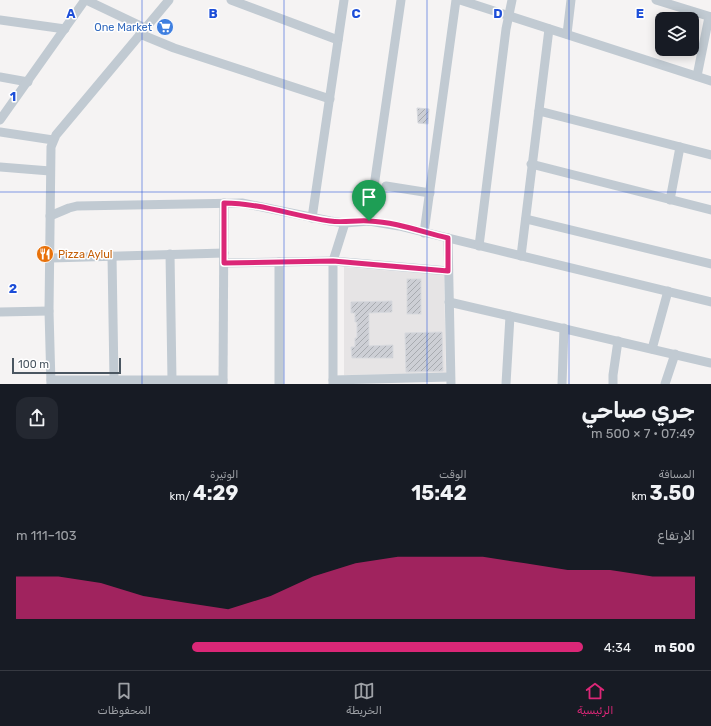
<!DOCTYPE html>
<html lang="ar">
<meta charset="utf-8">
<style>
body{margin:0;font-family:Rubik,Cairo,sans-serif;background:#242831;color:#f1f3f6;direction:rtl;height:100vh;display:flex;flex-direction:column;font-size:15px;white-space:nowrap}
*{box-sizing:border-box;margin:0}
p{font-size:13px;color:#9ea1a6}
.icon{flex:none;width:22px;height:22px;fill:none;stroke:currentColor;stroke-width:2;stroke-linecap:round;stroke-linejoin:round}
.map{position:relative;height:384px;overflow:hidden;direction:ltr}
.details{display:flex;flex-direction:column;background:#171b24;flex:1}
.details>*{flex:none}
.tools{position:absolute;left:655px;top:12px;display:grid;gap:8px}
.tools a{display:grid;place-items:center;width:44px;height:44px;border-radius:8px;background:#171b24;box-shadow:0 2px 10px #0003;font-size:20px}
.scale{position:absolute;left:12px;bottom:10px;width:109px;box-sizing:border-box;padding-left:4px;border:2px solid #4a5661;border-top:0;font-size:11px;line-height:14px;white-space:nowrap;color:#4a5661;-webkit-text-stroke:3px #fff;paint-order:stroke}
.pin{position:absolute;display:grid;place-items:center;width:34px;height:34px;color:#fff;margin:-41px -17px;border-radius:50% 50% 50% 0;rotate:-45deg;box-shadow:0 0 4px #0007}
.pin .icon{rotate:45deg}
.round{display:grid;place-items:center;flex:none;width:42px;height:42px;border-radius:12px;background:#242831}
.overview{display:flex;align-items:center;justify-content:space-between;height:68px;padding:0 16px}
h1{font-size:22px;font-weight:700;line-height:30px}
.metrics{display:grid;grid-template-columns:repeat(3,1fr);gap:6px;height:68px;padding:4px 16px}
.metrics div{display:grid;align-content:center}
.metrics b{font-size:20px;font-weight:700}
.metrics small{font-size:11px;font-weight:400}
.metrics p{font-size:11px}
.chart{height:112px;padding:8px 16px}
.chart p{display:flex;justify-content:space-between}
.chart svg{width:100%;height:72px;margin-top:4px;fill:#db2777;opacity:.7}
ul{padding:0 16px;list-style:none;font-size:13px}
li{display:grid;grid-template-columns:64px 48px 1fr;align-items:center;height:30px}
li i{height:10px;border-radius:5px;background:#db2777}
.menu{display:flex;justify-content:space-around;align-items:center;height:56px;border-top:1px solid #363941;background:#171b24;font-size:11px;color:#9ea1a6}
.menu a{display:grid;justify-items:center;gap:2px}
.menu .current{color:#db2777}
.map>svg:first-child{display:block}
</style>
<div class="map">
<svg width="711" height="384" viewBox="0 0 711 384">
<defs>
<pattern id="building-hatch" width="6" height="6" patternUnits="userSpaceOnUse"><rect width="6" height="6" fill="#cdcfd5"/><path d="M-1 1l2-2M0 6l6-6M5 7l2-2" fill="none" stroke="#a8abb0"/></pattern>
</defs>
<rect width="100%" height="100%" fill="#f5f3f3"/>
<path fill="#e6e4e5" d="M 344,267 L 444,275 L 446,374 L 344,375 Z"/>
<g fill="url(#building-hatch)" stroke="#d7d9de">
<path d="M 417,108 L 429,109 L 428,124 L 418,123 Z"/>
<rect x="407" y="279" width="14" height="35"/>
<path d="M 392,301 L 392,312 L 369,313 L 369,346 L 393,345 L 393,358 L 352,358 L 351,347 L 355,347 L 355,338 L 357,338 L 357,322 L 355,322 L 355,313 L 351,313 L 351,302 Z"/>
<path d="M 442,332 L 443,371 L 406,372 L 405,333 Z"/>
</g>
<g fill="none" stroke-linecap="round" stroke-linejoin="round">
<g stroke="#c1cad2" stroke-width="9">
<path d="M 86,0 L 145,28"/>
<path d="M 231,0 L 338,40"/>
<path d="M 460,0 L 711,81"/>
<path d="M 656,0 L 711,17"/>
<path d="M 0,20 L 65,29"/>
<path d="M 140,34 L 174,48 L 330,99"/>
<path d="M 567,34 L 571,0"/>
<path d="M 697,76 L 709,17"/>
<path d="M 0,77 L 28,82"/>
<path d="M 539,111 L 711,155"/>
<path d="M 0,120 L 85,0"/>
<path d="M 0,132 L 53,140"/>
<path d="M 531,164 L 711,210"/>
<path d="M 0,167 L 50,171"/>
<path d="M 386,186 L 430,193"/>
<path d="M 670,200 L 680,147"/>
<path d="M 50,216 L 69,208 L 77,206 L 242,203 L 330,221 L 345,223 L 369,221 L 399,226 L 711,302"/>
<path d="M 312,218 L 344,0"/>
<path d="M 526,219 L 711,264"/>
<path d="M 369,221 L 401,0"/>
<path d="M 424,233 L 456,0"/>
<path d="M 448,238 L 451,384"/>
<path d="M 479,246 L 506,29 L 512,0"/>
<path d="M 170,254 L 172,380"/>
<path d="M 112,256 L 114,380"/>
<path d="M 521,256 L 549,29"/>
<path d="M 51,258 L 224,253"/>
<path d="M 224,263 L 333,261 L 448,271"/>
<path d="M 449,302 L 711,363"/>
<path d="M 0,312 L 49,311"/>
<path d="M 652,349 L 668,291"/>
<path d="M 51,380 L 223,380"/>
<path d="M 333,380 L 450,377"/>
<path d="M 51,384 L 49,311 L 51,147 L 56,135 L 169,0"/>
<path d="M 223,384 L 224,203"/>
<path d="M 279,384 L 279,262"/>
<path d="M 333,384 L 333,261 L 345,223"/>
<path d="M 506,384 L 510,316"/>
<path d="M 562,384 L 564,328"/>
<path d="M 613,384 L 613,375 L 618,341"/>
<path d="M 665,384 L 675,354"/>
</g>
</g>
<g fill="none" stroke-linecap="round" stroke-linejoin="round">
<g stroke="#fff" stroke-width="8">
<path id="route" d="M 224,203 C 260,203 294,216 330,221 C 343,223 356,220 369,221 C 396,222 422,232 448,238 L 448,271 L 333,261 L 224,263 Z"/>
</g>
<use href="#route" stroke="#db2777" stroke-width="5"/>
</g>
<path fill="none" stroke="#1d4ed8" stroke-width="1" stroke-opacity="0.55" d="M 142,0 L 142,384M 284,0 L 284,384M 427,0 L 427,384M 569,0 L 569,384M 0,192 L 711,192"/>
<defs>
<g id="supermarket-disc" transform="scale(0.9)"><circle r="9.5" fill="#3f7fe0" stroke="#fff"/><path d="M-6-5.5h2.5l.6 2H6L4.5 2H-2.5L-4.4-4H-6ZM-1.5 3.2a1.3 1.3 0 1 0 .1 0ZM3 3.2a1.3 1.3 0 1 0 .1 0Z" fill="#fff"/></g>
<g id="restaurant-disc" transform="scale(0.9)"><circle r="9.5" fill="#e8710a" stroke="#fff"/><path d="M-5-6h1v4h1v-4h1v4h1v-4h1v5L-1.5 .5V6h-2V.5L-5-1ZM5-6V6H3V1.5H1.5Q1.5-4 5-6Z" fill="#fff"/></g>
</defs>
<g fill-rule="evenodd">
<use href="#supermarket-disc" x="165" y="27"/>
<use href="#restaurant-disc" x="45" y="254"/>
</g>
<g text-anchor="middle" dominant-baseline="central" stroke-width="3" stroke-linejoin="round" paint-order="stroke">
<g font-size="11" fill="#366cbe" stroke="#fff" text-anchor="end">
<text x="152" y="27">One Market</text>
</g>
<g font-size="11" fill="#c56008" stroke="#fff" text-anchor="start">
<text x="58" y="254">Pizza Aylul</text>
</g>
</g>
<g font-size="13" text-anchor="middle" font-weight="bold" fill="#1d4ed8" stroke="#fff" stroke-width="3" stroke-linejoin="round" paint-order="stroke">
<text x="71" y="18">A</text>
<text x="213" y="18">B</text>
<text x="356" y="18">C</text>
<text x="498" y="18">D</text>
<text x="640" y="18">E</text>
<text x="13" y="101">1</text>
<text x="13" y="293">2</text>
</g>
</svg>
<div class="tools">
<a><svg class="icon" aria-label="layers" viewBox="0 0 24 24"><path d="M12 4l9 5-9 5-9-5zM3 14l9 5 9-5"/></svg></a>
</div>
<div class="scale">100 m</div>
<div class="pin" style="left:369px;top:221px;background:#1e9e55"><svg class="icon" aria-label="arrive" viewBox="0 0 24 24"><path d="M6 21V4h12l-3 4 3 4H6"/></svg></div>
</div>
<section class="details">
<div class="overview"><div><h1>جري صباحي</h1><p>07:49 · 7 × 500 m</p></div><a class="round"><svg class="icon" aria-label="share" viewBox="0 0 24 24"><path d="M12 15V3M7 8l5-5 5 5M5 13v7h14v-7"/></svg></a></div>
<div class="metrics">
<div><p>المسافة</p><b>3.50<small> km</small></b></div>
<div><p>الوقت</p><b>15:42</b></div>
<div><p>الوتيرة</p><b>4:29<small> /km</small></b></div>
</div>
<div class="chart"><p><span>الارتفاع</span>103–111 m</p>
<svg viewBox="0 0 160 44" preserveAspectRatio="none"><path d="M0 44V18L10 18L20 22L30 30L40 34L50 38L60 30L70 18L80 10L90 6L100 6L110 6L120 10L130 14L140 14L150 18L160 18V44z"/></svg>
</div>
<ul>
<li><b>500 m</b>4:34<i style="width:69%"></i></li>
</ul>
</section>
<nav class="menu">
<a class="current"><svg class="icon" aria-label="home" viewBox="0 0 24 24"><path d="M3 11l9-7 9 7M6 9v11h12V9"/></svg>الرئيسية</a>
<a><svg class="icon" aria-label="map" viewBox="0 0 24 24"><path d="M3 6l6-2 6 2 6-2v14l-6 2-6-2-6 2zM9 4v14M15 6v14"/></svg>الخريطة</a>
<a><svg class="icon" aria-label="saved" viewBox="0 0 24 24"><path d="M7 4h10v16l-5-4-5 4z"/></svg>المحفوظات</a>
</nav>
